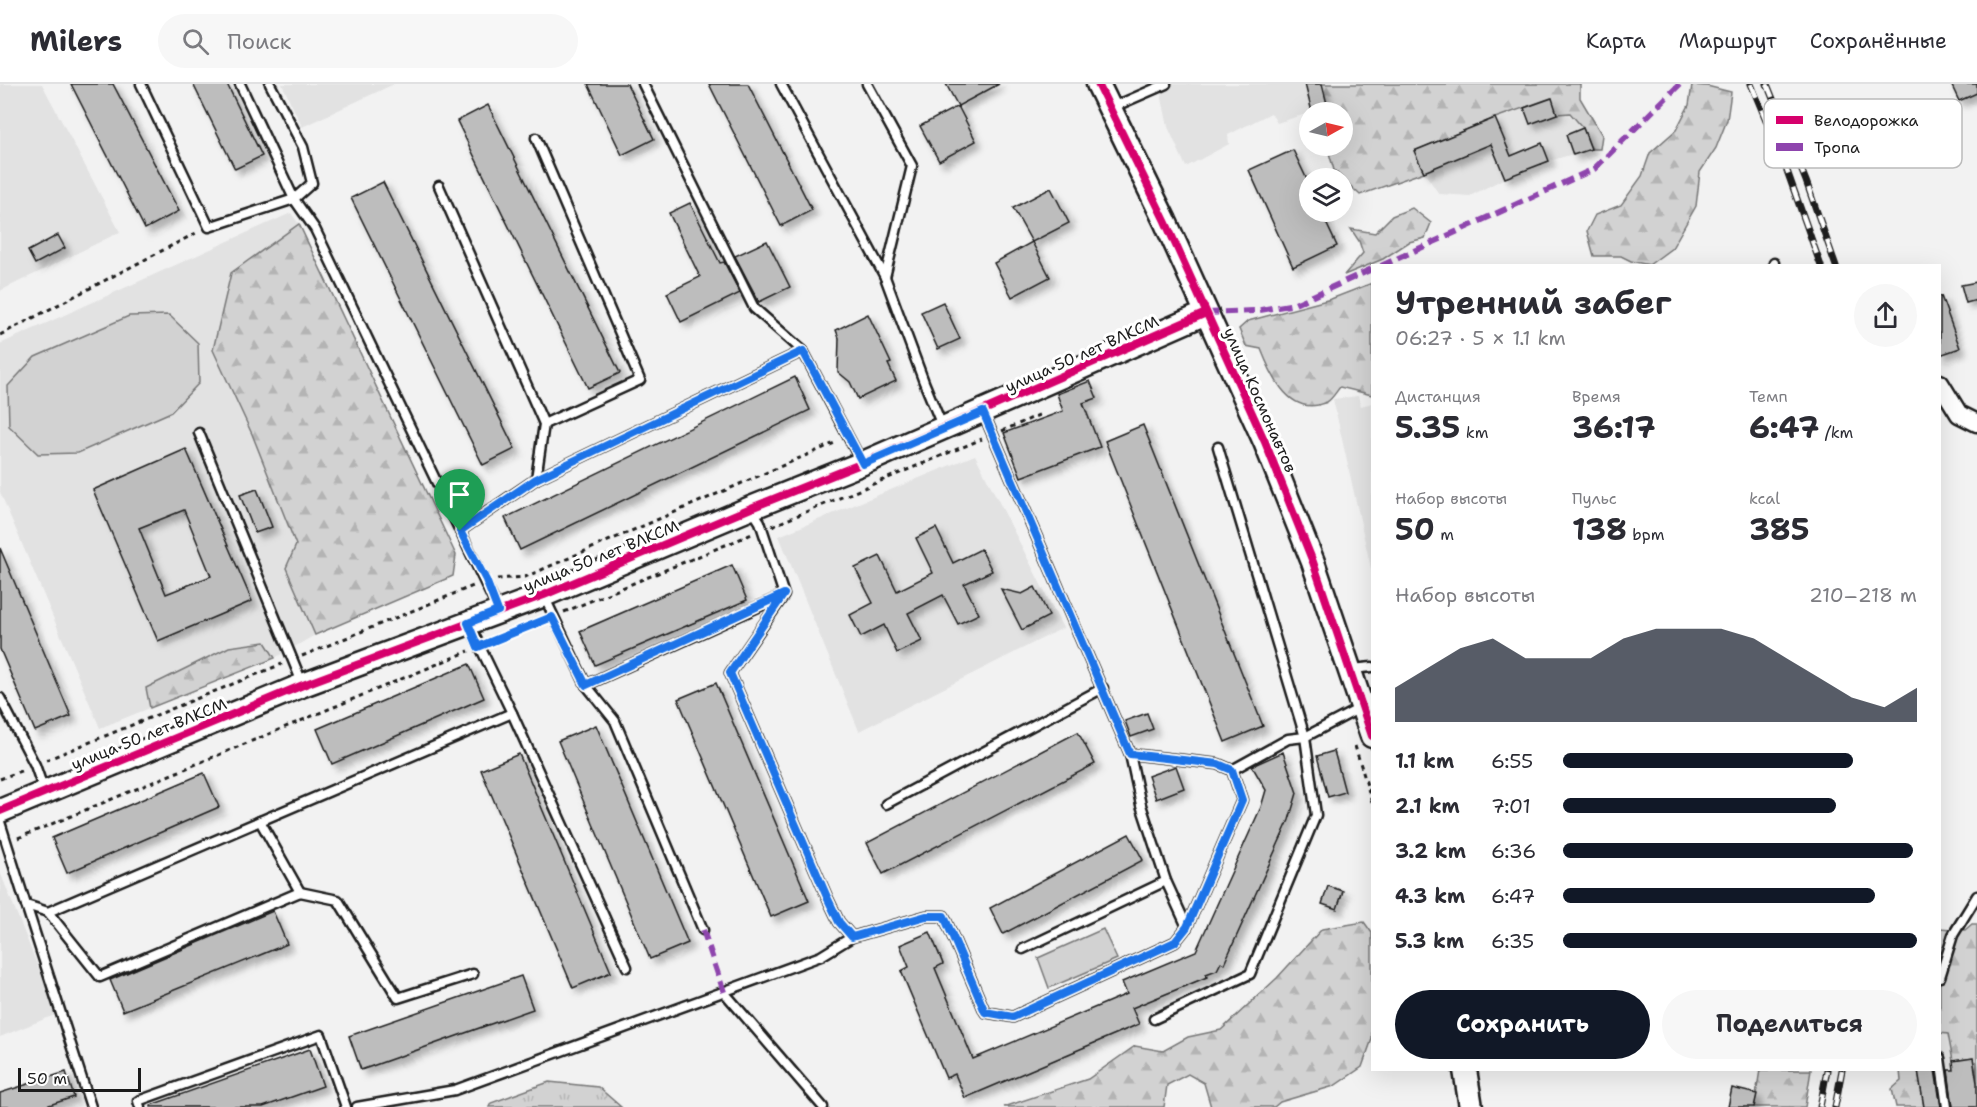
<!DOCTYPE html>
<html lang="ru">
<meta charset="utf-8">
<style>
body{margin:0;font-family:"Shantell Sans",sans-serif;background:#f7f7f7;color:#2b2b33;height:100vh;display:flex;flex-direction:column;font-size:22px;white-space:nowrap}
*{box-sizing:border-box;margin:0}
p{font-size:20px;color:#7c7c81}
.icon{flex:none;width:33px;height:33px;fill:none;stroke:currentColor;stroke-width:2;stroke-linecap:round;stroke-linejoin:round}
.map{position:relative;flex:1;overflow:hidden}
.details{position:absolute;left:1371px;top:180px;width:570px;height:807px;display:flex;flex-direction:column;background:#fff;border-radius:0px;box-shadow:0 6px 24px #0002}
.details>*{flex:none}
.needle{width:39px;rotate:82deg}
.fabs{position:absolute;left:1299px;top:18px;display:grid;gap:12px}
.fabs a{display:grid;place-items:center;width:54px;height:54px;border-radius:50%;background:#fff;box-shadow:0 6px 24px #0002;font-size:30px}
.scale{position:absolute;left:18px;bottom:15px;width:123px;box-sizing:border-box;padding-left:6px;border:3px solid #1c1c1c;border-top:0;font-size:16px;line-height:21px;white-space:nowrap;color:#1c1c1c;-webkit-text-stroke:4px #fff;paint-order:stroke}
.pin{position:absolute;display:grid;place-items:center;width:51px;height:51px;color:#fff;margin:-62px -26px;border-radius:50% 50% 50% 0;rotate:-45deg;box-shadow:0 0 6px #0007}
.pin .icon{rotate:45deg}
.round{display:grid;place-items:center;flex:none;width:63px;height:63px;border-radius:32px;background:#f7f7f7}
.overview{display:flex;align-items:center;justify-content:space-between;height:102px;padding:0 24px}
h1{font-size:33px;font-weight:700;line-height:45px}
.metrics{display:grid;grid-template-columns:repeat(3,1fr);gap:9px;height:102px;padding:6px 24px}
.metrics div{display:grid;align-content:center}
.metrics b{font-size:30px;font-weight:700}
.metrics small{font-size:16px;font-weight:400}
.metrics p{font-size:16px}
.chart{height:168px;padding:12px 24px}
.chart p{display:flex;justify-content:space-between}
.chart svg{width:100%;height:108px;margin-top:6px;fill:#111827;opacity:.7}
.button{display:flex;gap:12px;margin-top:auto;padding:12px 24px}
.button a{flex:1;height:69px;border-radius:36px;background:#111827;color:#fff;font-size:24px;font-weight:700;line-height:69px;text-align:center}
.button a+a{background:#f7f7f7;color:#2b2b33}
ul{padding:0 24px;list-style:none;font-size:20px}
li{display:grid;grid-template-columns:96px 72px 1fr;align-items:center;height:45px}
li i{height:15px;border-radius:8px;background:#111827}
header{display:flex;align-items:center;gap:36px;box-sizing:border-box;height:84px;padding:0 30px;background:#fff;border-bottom:2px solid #e1e1e2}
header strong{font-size:28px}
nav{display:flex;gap:33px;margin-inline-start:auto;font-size:21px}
.search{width:420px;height:54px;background:#f7f7f7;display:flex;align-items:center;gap:15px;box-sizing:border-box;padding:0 21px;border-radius:33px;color:#7c7c81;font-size:22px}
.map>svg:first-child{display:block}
</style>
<header>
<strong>Milers</strong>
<div class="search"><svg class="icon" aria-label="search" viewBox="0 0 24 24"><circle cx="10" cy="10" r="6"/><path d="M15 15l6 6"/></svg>Поиск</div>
<nav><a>Карта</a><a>Маршрут</a><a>Сохранённые</a></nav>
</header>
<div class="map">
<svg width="1977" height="1023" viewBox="0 0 1977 1023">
<defs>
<pattern id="grass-tufts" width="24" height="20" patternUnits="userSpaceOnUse" patternTransform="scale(1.5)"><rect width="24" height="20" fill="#d2d2d2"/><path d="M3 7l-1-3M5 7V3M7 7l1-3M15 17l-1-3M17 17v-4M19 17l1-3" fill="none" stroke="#b4b4b4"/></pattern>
<pattern id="forest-firs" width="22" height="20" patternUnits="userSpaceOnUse" patternTransform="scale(1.5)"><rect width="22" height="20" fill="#d2d2d2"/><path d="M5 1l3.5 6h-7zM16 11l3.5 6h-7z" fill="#b4b4b4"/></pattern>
<filter id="shadow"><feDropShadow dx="5.5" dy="5.5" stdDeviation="3" flood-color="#0004"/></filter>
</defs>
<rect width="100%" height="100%" fill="#f2f2f2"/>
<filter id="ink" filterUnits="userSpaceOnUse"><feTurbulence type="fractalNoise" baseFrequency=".0167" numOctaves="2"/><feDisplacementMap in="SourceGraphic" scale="12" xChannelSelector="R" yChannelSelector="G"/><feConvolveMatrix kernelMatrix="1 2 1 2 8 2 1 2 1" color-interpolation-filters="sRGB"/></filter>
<g filter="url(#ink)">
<g fill="#e2e2e2">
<path d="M 0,0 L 42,0 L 120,148 L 0,207 Z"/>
<path d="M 282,0 L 394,0 L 302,43 Z"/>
<path d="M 1159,0 L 1305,0 L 1312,28 L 1277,39 L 1271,29 L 1228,51 L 1229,60 L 1186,83 L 1168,43 Z"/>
<path d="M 1552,14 L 1583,44 L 1591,65 L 1549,77 L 1505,94 L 1470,112 L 1439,110 L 1424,88 L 1415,67 L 1495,34 Z"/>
<path d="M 291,129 L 299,140 L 456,471 L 453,492 L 315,551 L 275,574 L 100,644 L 0,408 L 0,260 Z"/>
<path d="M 1358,312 L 1361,322 L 1372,319 L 1372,489 L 1333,315 Z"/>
<path d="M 975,371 L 1063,544 L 859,647 L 779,452 Z"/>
<path d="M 0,788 L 57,930 L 0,953 Z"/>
<path d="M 1940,949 L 1948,949 L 1973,974 L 1977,999 L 1977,1023 L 1924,1023 L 1918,986 L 1940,986 Z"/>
</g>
<path fill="url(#grass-tufts)" stroke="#777" stroke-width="1.5" d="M 549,998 L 598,1003 L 621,1023 L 489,1023 L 491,1019 Z"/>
<g fill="url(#forest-firs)" stroke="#777" stroke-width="1.5">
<path d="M 1322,0 L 1580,0 L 1580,14 L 1602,51 L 1600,65 L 1591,65 L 1583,44 L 1570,29 L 1557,30 L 1551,14 L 1495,34 L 1415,67 L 1424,88 L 1360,111 L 1334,86 L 1327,62 L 1342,62 L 1342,28 L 1327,28 Z"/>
<path d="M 1692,1 L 1707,2 L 1731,8 L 1727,36 L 1716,64 L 1700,88 L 1696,122 L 1672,164 L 1649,181 L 1631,177 L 1621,172 L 1594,172 L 1587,147 L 1595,131 L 1621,121 L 1642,92 L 1650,69 L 1676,46 L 1689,21 Z"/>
<path d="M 1412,124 L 1431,139 L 1425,154 L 1409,158 L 1383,175 L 1344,191 L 1363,169 L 1359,157 L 1351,145 L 1375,149 L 1392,132 Z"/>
<path d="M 299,140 L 456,471 L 453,492 L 315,551 L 286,484 L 296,461 L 252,350 L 213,266 L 231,189 Z"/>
<path d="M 1372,199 L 1372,311 L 1340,303 C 1336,308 1332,315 1327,318 C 1325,319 1320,320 1318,321 C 1287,328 1270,288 1261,265 L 1246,262 L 1239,245 L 1248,237 L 1331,215 Z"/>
<path d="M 265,558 L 275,574 L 150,624 L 146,604 L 229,563 Z"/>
<path d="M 1364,838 L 1372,849 L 1372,955 L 1362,983 L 1334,1002 L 1280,1018 L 1274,1023 L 1211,1023 L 1204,999 L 1188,990 L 1167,1001 L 1164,1023 L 1004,1023 L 1088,995 L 1135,962 L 1163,967 L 1188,953 L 1221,946 L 1277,894 L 1322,845 Z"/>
<path d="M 1972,840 L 1977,840 L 1977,999 L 1973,974 L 1953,977 L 1948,950 L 1940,949 L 1940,844 L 1965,846 Z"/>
<path d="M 1760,986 L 1811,986 L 1805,1023 L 1754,1023 Z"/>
<path d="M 1900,986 L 1918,986 L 1924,1023 L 1896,1023 L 1892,1005 L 1901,997 Z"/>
</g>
<g fill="#d2d2d2" stroke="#777" stroke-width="1.5">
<path d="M 169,231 L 198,259 L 199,299 L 171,328 L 78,369 L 38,370 L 9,342 L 8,302 L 35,273 L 129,232 Z"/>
<path d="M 1103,845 L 1117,875 L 1049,904 L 1038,874 Z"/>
</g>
<g fill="#bdbdbd" stroke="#1c1c1c" stroke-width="1.5" fill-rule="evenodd" filter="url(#shadow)">
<path d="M 71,0 L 113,0 L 179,127 L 145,145 Z"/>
<path d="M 193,0 L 227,0 L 262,72 L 235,85 Z"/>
<path d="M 588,0 L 627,0 L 654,55 L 622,71 Z"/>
<path d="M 709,0 L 748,0 L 812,126 L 781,142 Z"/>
<path d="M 946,0 L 999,0 L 958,22 Z"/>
<path d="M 1305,0 L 1322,0 L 1328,24 L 1312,28 Z"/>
<path d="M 1951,0 L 1977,0 L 1977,9 L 1959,17 Z"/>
<path d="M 1552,14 L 1557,30 L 1530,40 L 1524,24 Z"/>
<path d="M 488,21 L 620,289 L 588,304 L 457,37 Z"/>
<path d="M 958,22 L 976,57 L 939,77 L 920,42 Z"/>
<path d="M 1495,34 L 1511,72 L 1542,59 L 1549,77 L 1505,94 L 1491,60 L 1424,88 L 1414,67 Z"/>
<path d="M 1583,44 L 1591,65 L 1573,71 L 1566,51 Z"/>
<path d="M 1293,66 L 1310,102 L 1310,128 L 1321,128 L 1337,162 L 1293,183 L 1249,86 Z"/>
<path d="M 383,98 L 515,365 L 483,381 L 351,114 Z"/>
<path d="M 1051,104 L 1069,139 L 1032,158 L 1013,124 Z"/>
<path d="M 690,119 L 720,179 L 724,178 L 740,209 L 681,238 L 667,209 L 700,193 L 669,129 Z"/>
<path d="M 58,151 L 65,164 L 35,180 L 28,167 Z"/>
<path d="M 767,157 L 790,203 L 759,218 L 735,172 Z"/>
<path d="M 1032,158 L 1050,193 L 1012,213 L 994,179 Z"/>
<path d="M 1977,198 L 1977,216 L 1966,219 L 1961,201 Z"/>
<path d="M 1940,212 L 1941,212 L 1960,264 L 1940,271 Z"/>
<path d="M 943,218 L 960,255 L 938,265 L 921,228 Z"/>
<path d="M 868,230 L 891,279 L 888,280 L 896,297 L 858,315 L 850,298 L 838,288 L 839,254 L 836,246 Z"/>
<path d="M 795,293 L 810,326 L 520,466 L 505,434 Z"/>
<path d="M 1090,297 L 1097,314 L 1083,319 L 1100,363 L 1021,393 L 1004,349 L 1063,327 L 1057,310 Z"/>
<path d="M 1143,341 L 1263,642 L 1225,658 L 1105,357 Z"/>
<path d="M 186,365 L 252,517 L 158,557 L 93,406 ZM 184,426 L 211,492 L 166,510 L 139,444 Z"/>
<path d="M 257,405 L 272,443 L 255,449 L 240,411 Z"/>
<path d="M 936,444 L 953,479 L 981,465 L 992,487 L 964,500 L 979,530 L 958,540 L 943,511 L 908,529 L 922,557 L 897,569 L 884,541 L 861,553 L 850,531 L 873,519 L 855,484 L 880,472 L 897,507 L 933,489 L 916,454 Z"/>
<path d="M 0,464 L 71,632 L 35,647 L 0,565 Z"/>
<path d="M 732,481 L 747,516 L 595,581 L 580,547 Z"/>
<path d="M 1035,503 L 1049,532 L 1022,546 L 1001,505 L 1022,510 Z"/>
<path d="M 469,580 L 484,614 L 332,680 L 317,645 Z"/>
<path d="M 716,599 L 809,817 L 771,833 L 678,615 Z"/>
<path d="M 1147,629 L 1153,645 L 1131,653 L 1125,637 Z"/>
<path d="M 596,641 L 688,859 L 650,875 L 558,657 Z"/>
<path d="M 1078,648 L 1095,680 L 883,790 L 867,759 Z"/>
<path d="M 1334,667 L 1345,708 L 1328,713 L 1317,672 Z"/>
<path d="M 1283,668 L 1297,709 L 1289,736 L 1224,880 L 1221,878 L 1217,886 L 1206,890 L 1207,893 L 1132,924 L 1139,940 L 965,1014 L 955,990 L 946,994 L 901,887 L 909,883 L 900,861 L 930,848 L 943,880 L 935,884 L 973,975 L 1127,910 L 1122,898 L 1196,867 L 1261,723 L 1266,706 L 1252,682 Z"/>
<path d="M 519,670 L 611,888 L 573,904 L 481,686 Z"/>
<path d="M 1176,682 L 1184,704 L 1156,715 L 1148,692 Z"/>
<path d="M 204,689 L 219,723 L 67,789 L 52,754 Z"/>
<path d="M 1129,750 L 1143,776 L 1003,850 L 990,824 Z"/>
<path d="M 1328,802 L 1343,807 L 1337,825 L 1322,820 Z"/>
<path d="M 273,827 L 287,860 L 123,927 L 110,896 Z"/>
<path d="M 521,892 L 533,925 L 361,986 L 349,952 Z"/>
<path d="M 310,965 L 323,1002 L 263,1023 L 151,1023 L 151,1021 Z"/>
<path d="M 1973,974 L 1977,999 L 1977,1023 L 1953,1023 L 1948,986 L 1954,986 L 1953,977 Z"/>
<path d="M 1918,986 L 1935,986 L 1941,1023 L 1924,1023 Z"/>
<path d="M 66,988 L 74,1013 L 43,1023 L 0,1023 L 0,1009 Z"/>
<path d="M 1732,1004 L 1757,1010 L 1754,1023 L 1728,1023 Z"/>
</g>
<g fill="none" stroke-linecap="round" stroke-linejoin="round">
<g stroke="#1c1c1c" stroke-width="13">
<g id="lane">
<path d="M 141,0 L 209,143 L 294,115 L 312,99 L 303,63 L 270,0"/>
<path d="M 240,0 L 294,115 L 315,145 L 498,526"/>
<path d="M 643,0 L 754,224 L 803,267"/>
<path d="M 781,0 L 885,193 L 924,298 L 943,344"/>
<path d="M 867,0 L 912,82 L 885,193"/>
<path d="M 1111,24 L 1166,0"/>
<path d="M 536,54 L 640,296 L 544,340"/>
<path d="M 439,102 L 544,340 L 536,395"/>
<path d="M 1774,179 L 1774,182"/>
<path d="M 199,349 L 303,601"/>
<path d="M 751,424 L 760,438 L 784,511 L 730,589 L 827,813 L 839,838 L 852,853 L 926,832 L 944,832 L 985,928 L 1013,933 L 1175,858 L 1187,843 L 1166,797 L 1141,721 L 1130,670 L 983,328"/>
<path d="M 460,447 L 536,395 L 803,267 L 862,379"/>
<path d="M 544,512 L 586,601 L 615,637 L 703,846"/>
<path d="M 469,540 L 512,629 L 627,883"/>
<path d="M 1352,585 L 1372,583"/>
<path d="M 586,601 L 782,512"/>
<path d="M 0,614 L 35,681 L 44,707"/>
<path d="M 1130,670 L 1218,680 L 1232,686 L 1288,655 L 1305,653 L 1360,624"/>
<path d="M 886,720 L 1103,604"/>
<path d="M 260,737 L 300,808"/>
<path d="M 0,738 L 26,821 L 48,828 L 100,893 L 300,808 L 338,816 L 398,914 L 473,890"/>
<path d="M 26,821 L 91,1023"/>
<path d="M 48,828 L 512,629"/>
<path d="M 1187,843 L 1242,716 L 1232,686"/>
<path d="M 1023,865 L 1166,797"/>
<path d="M 1940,893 L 1953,851 L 1977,812"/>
<path d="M 724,908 L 823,1023"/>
<path d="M 1154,935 L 1250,890 L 1316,731 L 1305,653 L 1218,363"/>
<path d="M 1940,974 L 1947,1023"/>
<path d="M 140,1023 L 138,1017 L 321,951 L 346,1023"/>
<path d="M 357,1023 L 455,1006 L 821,872 L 852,853"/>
</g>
</g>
<g stroke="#1c1c1c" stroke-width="21">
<path id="street" d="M 1940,299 L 1959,330 L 1977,339"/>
</g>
<g stroke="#1c1c1c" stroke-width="27">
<g id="secondary">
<path d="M 1098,0 L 1165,137 L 1265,358 L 1313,478 L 1372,652"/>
<path d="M 0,727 L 303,601 L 544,511 L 751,424 L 863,379 L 1206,229"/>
<path d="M 1465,986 L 1471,1023"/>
</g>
</g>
<g stroke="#1c1c1c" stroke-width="3" stroke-dasharray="4.5 4.5" stroke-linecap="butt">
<path d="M 0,251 L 198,148"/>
<path d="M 1002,347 L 1039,331"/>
<path d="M 772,442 L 982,355"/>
<path d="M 497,495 L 525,493 L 837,358"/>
<path d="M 564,528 L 752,450"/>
<path d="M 492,558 L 544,536"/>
<path d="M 302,572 L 473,502"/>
<path d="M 1355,662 L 1372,718"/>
<path d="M 46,676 L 282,580"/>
<path d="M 0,695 L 23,686"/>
<path d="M 18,754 L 469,567"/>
</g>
<use href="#lane" stroke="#fff" stroke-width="8"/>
<use href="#street" stroke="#fff" stroke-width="16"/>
<use href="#secondary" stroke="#fff" stroke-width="22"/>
<g stroke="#1c1c1c" stroke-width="7">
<g id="rail">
<path d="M 1751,0 L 1786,84 L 1821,182"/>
<path d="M 1767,0 L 1806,97 L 1836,182"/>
<path d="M 1820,1023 L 1827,986"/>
<path d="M 1835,1023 L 1842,986"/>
</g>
</g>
<use href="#rail" stroke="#fff" stroke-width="4.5" stroke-dasharray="14" stroke-linecap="butt"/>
<g stroke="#8e44ad" stroke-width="6" stroke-dasharray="12 6" stroke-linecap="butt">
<path d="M 1381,182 L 1594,85 L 1680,0"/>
<path d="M 1206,229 L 1255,227 L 1295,220 L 1372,185"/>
<path d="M 703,846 L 724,908"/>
</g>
<g stroke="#fff" stroke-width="11">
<g id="cycleway">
<path d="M 1098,0 L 1165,137 L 1265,358 L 1313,478 L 1372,652"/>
<path d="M 0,727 L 303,601 L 544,511 L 751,424 L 863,379 L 1206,229"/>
</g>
</g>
<use href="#cycleway" stroke="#d6006c" stroke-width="8"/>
</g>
</g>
<g fill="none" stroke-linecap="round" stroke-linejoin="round" filter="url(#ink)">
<g stroke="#fff" stroke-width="12">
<path id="route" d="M 803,267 L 863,380 L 983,328 L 1130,670 L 1218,680 L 1232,686 L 1242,716 L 1187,843 L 1175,858 L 1013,933 L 985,928 L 944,832 L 926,832 L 852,853 L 839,838 L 827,813 L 730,589 L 784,510 L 586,601 L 552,533 L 478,563 L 468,539 L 498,527 L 486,496 L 460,447 L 536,395 Z"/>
</g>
<use href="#route" stroke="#1a73e8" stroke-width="8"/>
</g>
<g text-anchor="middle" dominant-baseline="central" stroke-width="6" stroke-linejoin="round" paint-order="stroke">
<g font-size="16" fill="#1c1c1c" stroke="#fff">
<text transform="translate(1082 270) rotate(-24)">улица 50 лет ВЛКСМ</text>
<text transform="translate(1260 316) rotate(66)">улица Космонавтов</text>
<text transform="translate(601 472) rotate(-22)">улица 50 лет ВЛКСМ</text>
<text transform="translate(149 650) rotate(-22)">улица 50 лет ВЛКСМ</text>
</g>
</g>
<rect x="1764" y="15" width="198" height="69" rx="9" fill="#fff" stroke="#bbb" stroke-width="1.5"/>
<rect x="1776" y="32" width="27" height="8" fill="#d6006c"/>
<rect x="1776" y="59" width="27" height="8" fill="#8e44ad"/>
<g font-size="16" fill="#1c1c1c">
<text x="1814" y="42">Велодорожка</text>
<text x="1814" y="69">Тропа</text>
</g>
</svg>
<div class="fabs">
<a><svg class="needle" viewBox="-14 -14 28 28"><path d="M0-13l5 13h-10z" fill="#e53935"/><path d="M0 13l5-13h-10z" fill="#7c7c81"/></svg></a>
<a><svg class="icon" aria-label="layers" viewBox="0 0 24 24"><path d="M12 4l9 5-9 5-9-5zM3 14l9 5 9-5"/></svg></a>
</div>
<div class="scale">50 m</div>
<div class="pin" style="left:460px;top:447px;background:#1e9e55"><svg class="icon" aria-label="arrive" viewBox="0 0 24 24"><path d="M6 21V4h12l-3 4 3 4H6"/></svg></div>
<section class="details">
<div class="overview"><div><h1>Утренний забег</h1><p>06:27 · 5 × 1.1 km</p></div><a class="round"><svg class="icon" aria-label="share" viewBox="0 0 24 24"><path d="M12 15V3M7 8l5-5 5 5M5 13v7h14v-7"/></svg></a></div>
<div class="metrics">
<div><p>Дистанция</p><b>5.35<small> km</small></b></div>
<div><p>Время</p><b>36:17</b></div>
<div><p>Темп</p><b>6:47<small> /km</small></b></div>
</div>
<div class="metrics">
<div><p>Набор высоты</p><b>50<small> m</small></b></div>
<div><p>Пульс</p><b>138<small> bpm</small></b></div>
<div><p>kcal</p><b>385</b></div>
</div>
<div class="chart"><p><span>Набор высоты</span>210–218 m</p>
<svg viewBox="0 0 160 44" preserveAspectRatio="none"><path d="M0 44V30L10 22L20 14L30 10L40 18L50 18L60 18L70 10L80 6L90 6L100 6L110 10L120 18L130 26L140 34L150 38L160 30V44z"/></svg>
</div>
<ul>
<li><b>1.1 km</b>6:55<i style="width:82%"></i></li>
<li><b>2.1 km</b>7:01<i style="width:77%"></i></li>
<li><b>3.2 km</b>6:36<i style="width:99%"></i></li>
<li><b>4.3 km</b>6:47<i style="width:88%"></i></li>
<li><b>5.3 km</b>6:35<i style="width:100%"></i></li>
</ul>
<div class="button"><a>Сохранить</a><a>Поделиться</a></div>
</section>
</div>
